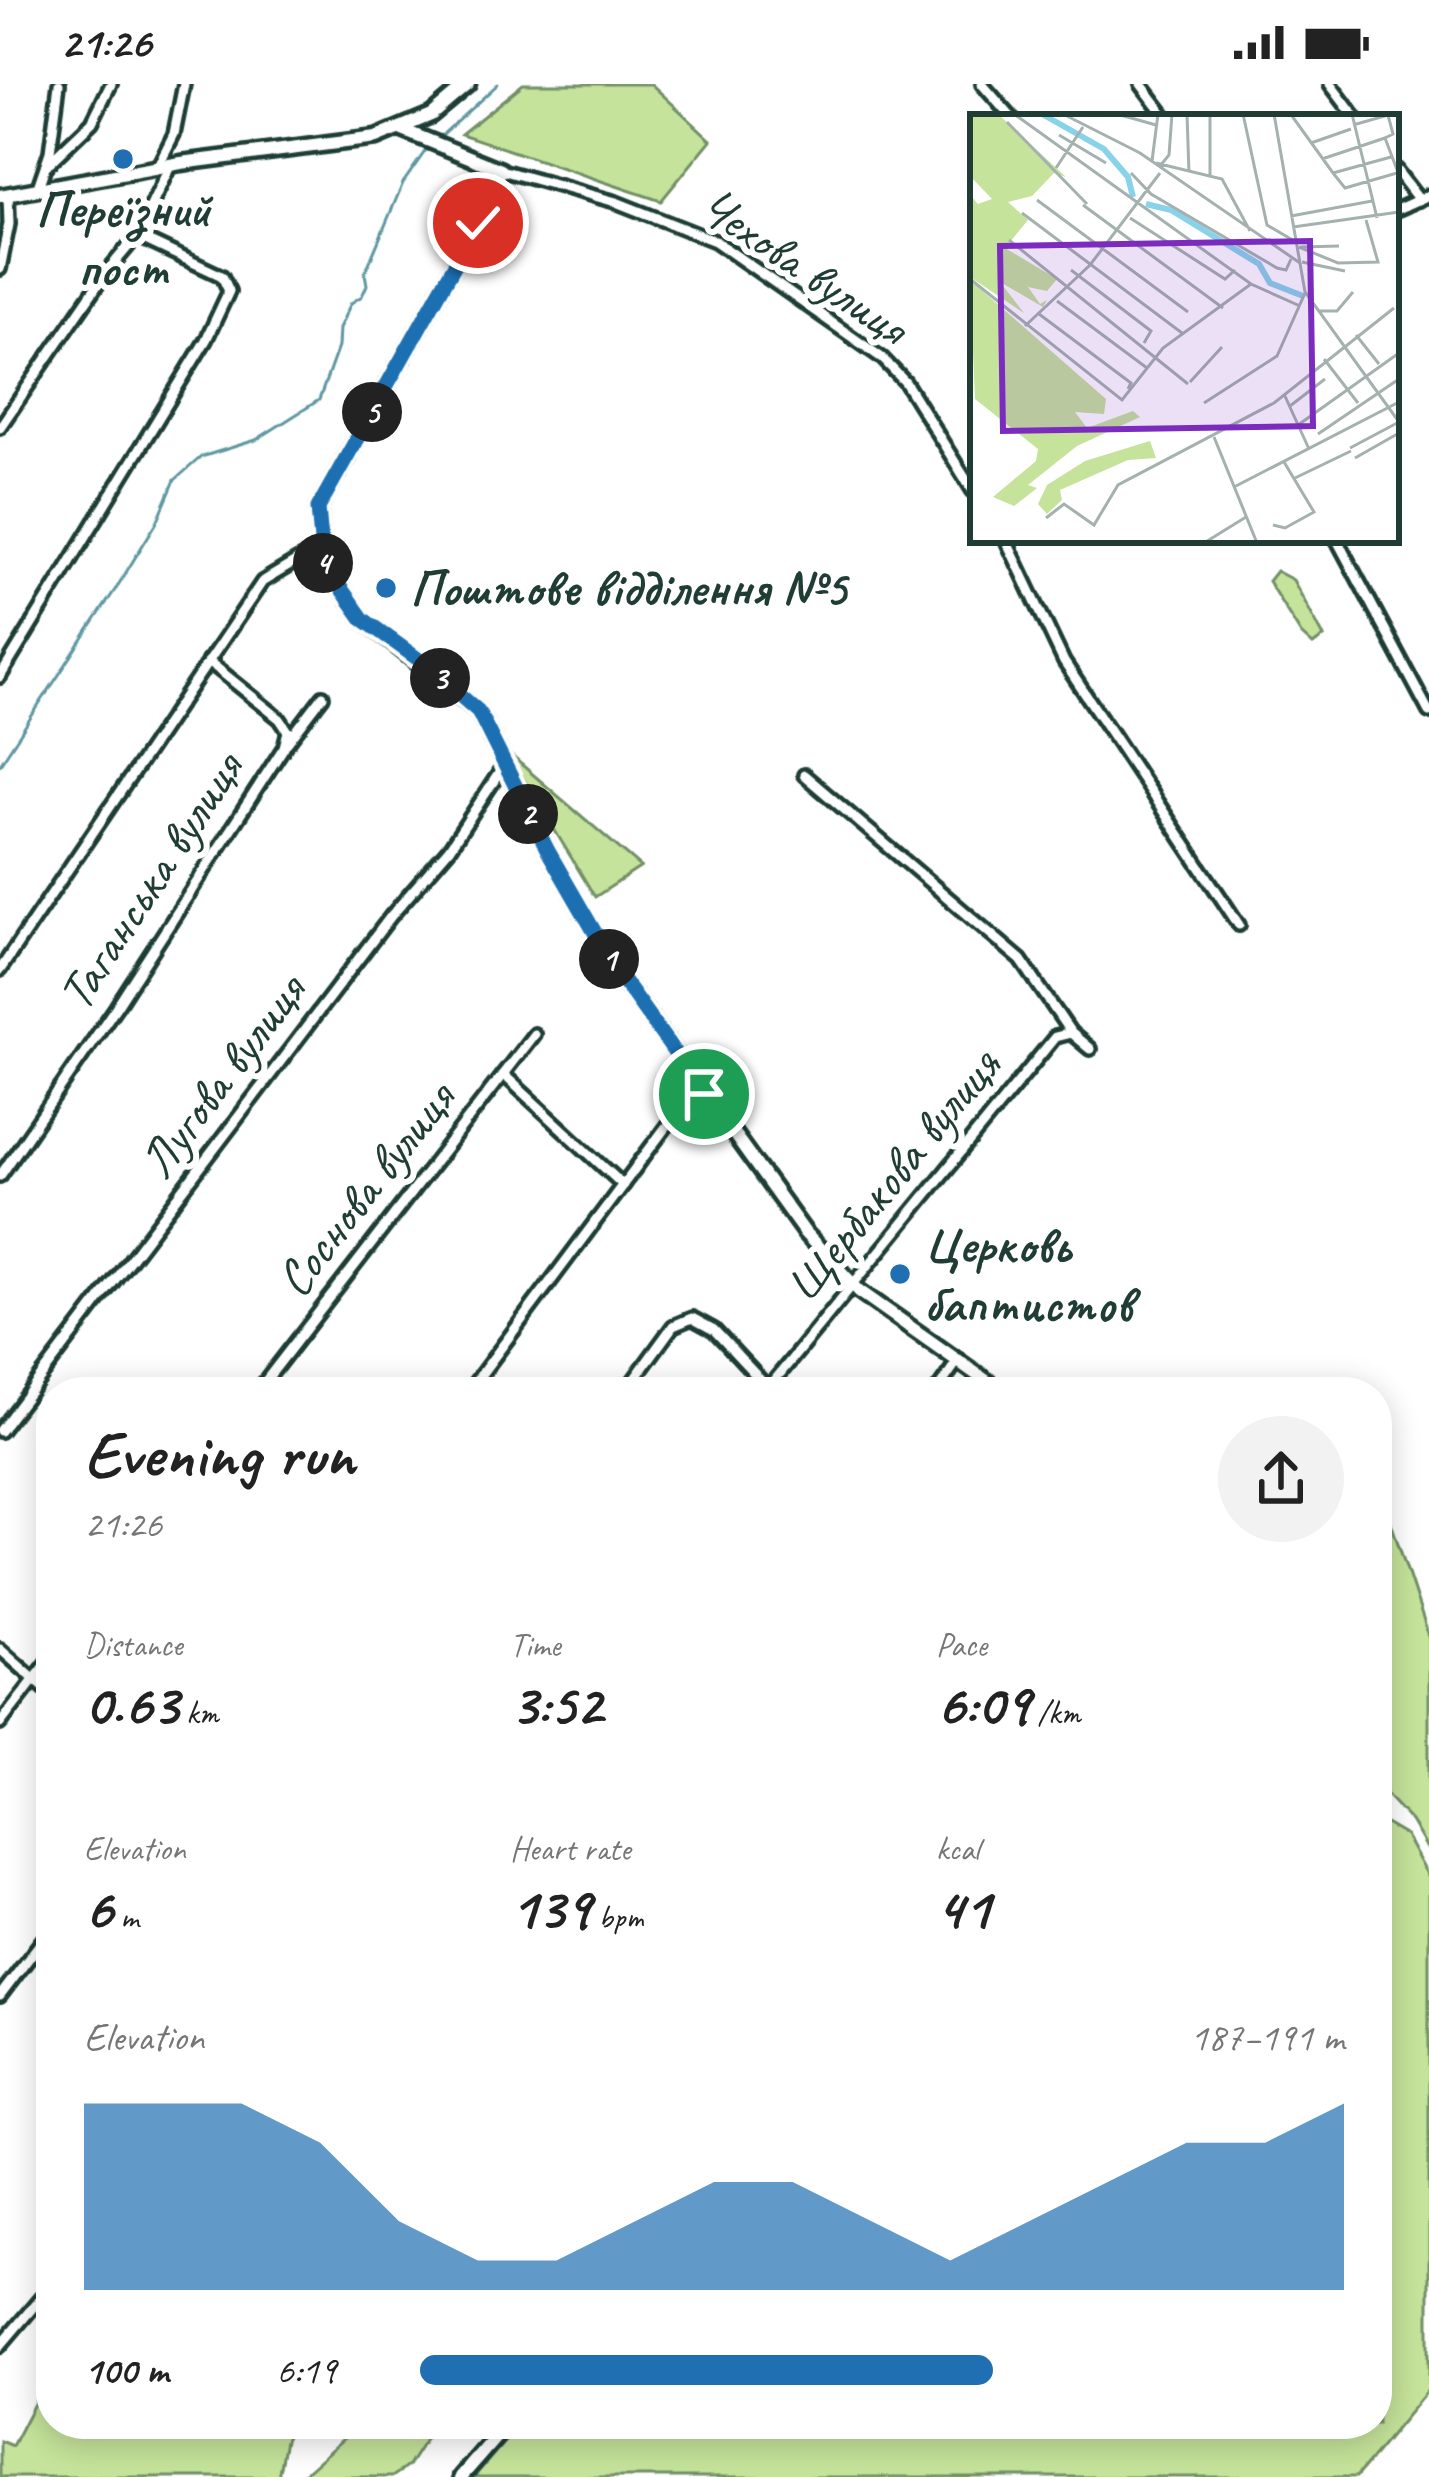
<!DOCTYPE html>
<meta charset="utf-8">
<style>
body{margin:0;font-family:Caveat,sans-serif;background:#f2f2f2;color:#222;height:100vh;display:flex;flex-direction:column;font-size:45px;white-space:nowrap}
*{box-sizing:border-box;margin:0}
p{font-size:39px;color:#767676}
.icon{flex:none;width:66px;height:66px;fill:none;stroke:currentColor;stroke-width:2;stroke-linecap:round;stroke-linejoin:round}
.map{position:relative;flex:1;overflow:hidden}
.side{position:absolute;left:36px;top:1293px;width:1356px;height:1062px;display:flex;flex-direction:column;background:#fff;border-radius:48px;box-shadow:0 6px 30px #0003}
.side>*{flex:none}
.pin{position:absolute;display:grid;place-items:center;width:102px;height:102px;color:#fff;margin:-51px;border:6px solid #fff;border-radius:50%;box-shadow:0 3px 12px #0007}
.km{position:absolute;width:60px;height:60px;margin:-30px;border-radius:50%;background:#222;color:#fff;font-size:33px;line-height:60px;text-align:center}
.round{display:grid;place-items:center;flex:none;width:126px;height:126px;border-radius:63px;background:#f2f2f2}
.headline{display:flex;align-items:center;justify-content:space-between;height:204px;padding:0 48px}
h1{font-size:66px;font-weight:700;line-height:90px}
.figures{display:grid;grid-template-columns:repeat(3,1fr);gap:18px;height:204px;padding:12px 48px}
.figures div{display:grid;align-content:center}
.figures b{font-size:60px;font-weight:700}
.figures small{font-size:33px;font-weight:400}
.figures p{font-size:33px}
.chart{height:336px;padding:24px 48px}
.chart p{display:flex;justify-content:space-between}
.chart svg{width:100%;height:216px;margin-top:12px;fill:#1f6fb2;opacity:.7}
ul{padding:0 48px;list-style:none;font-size:39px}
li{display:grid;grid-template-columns:192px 144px 1fr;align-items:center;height:90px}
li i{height:30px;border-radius:15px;background:#1f6fb2}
.status{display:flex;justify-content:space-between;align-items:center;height:84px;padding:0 60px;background:#fff;direction:ltr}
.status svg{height:33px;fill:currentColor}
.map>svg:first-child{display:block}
</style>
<div class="status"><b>21:26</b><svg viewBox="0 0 49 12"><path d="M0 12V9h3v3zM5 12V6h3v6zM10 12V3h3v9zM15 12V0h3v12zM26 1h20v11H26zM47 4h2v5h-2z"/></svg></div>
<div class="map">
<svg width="1429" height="2393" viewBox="0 0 1429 2393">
<rect width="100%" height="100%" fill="#fff"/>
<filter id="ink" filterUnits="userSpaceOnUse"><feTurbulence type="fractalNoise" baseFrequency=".00833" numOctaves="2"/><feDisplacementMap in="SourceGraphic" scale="24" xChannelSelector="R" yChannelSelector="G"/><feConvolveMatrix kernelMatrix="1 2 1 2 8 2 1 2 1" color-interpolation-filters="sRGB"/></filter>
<g filter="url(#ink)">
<g fill="#c5e39a" stroke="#729067" stroke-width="3">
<path d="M 523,0 L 651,0 L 711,56 L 661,117 L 461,50 Z"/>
<path d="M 1276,487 L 1293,496 L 1324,553 L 1313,561 L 1301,550 L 1268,497 Z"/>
<path d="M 508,669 L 641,783 L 595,813 Z"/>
<path d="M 1377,1396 L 1429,1553 L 1429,1768 L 1411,1737 L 1377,1701 L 1377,1692 L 1383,1689 L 1377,1669 Z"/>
<path d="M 1384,1739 L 1406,1752 L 1429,1794 L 1429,2305 L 1356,2393 L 474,2393 L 520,2340 L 1377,2340 L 1377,1747 Z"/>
<path d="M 51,2287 L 51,2340 L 293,2340 L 285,2356 L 278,2393 L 0,2393 L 0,2357 L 12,2362 Z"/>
<path d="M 360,2340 L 435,2340 L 408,2382 L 392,2393 L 300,2393 Z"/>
</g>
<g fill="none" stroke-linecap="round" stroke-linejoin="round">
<g stroke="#5f97a1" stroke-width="3">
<path d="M 442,51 L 498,0"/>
<path d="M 0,680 L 117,503 L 157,438 L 175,396 L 201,373 L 256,356 L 319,316 L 338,263 L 339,244 L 351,219 L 362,212 L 367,201 L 365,189 L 403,99 L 426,66"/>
</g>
<g stroke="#1f3d34" stroke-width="18">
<g id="minor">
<path d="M 982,0 L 1011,33"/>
<path d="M 1141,0 L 1166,33"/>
<path d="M 1330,0 L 1355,33"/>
<path d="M 48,80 L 92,38 L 111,0"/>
<path d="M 157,84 L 174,50 L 184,0"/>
<path d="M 501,86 L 616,118 L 715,157 L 882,274 L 905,298 L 973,407"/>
<path d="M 1396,86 L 1419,116"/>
<path d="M 37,106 L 50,68 L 59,0"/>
<path d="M 1396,126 L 1429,111"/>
<path d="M 0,185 L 9,140 L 8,111"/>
<path d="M 0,343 L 105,190 L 137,152 L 170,82"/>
<path d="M 1006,456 L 1064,578 L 1239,841"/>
<path d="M 1337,456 L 1429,628"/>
<path d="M 0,593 L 206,256 L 229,207 L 222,192 L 137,152"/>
<path d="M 287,659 L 323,612"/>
<path d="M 804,691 L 1021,876 L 1071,949"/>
<path d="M 0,886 L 262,498 L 322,462"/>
<path d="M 503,990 L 623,1101"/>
<path d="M 0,1092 L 116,923 L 284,663 L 288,647 L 280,635 L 208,577"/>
<path d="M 257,1308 L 534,950"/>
<path d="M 468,1308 L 698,1000"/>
<path d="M 625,1308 L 673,1242 L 692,1234 L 714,1246 L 768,1304"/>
<path d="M 765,1308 L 1055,953 L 1071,949 L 1090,965"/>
<path d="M 936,1308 L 959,1275"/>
<path d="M 0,1347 L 391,832 L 449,765 L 503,683"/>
<path d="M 0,1565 L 51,1610"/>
<path d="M 0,1640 L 51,1574"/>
<path d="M 0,1912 L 51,1845"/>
<path d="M 0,2262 L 51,2202"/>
</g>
</g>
<g stroke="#1f3d34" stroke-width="21">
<g id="tertiary">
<path d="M 400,45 L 501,86 L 478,139 L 318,424 L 323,479 L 363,535 L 478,627 L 548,767 L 620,892 L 805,1149 L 859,1207 L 1002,1308"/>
<path d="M 0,112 L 181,79 L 376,54 L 431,31 L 468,0"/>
<path d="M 461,2393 L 507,2340"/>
</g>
</g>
<use href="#minor" stroke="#fff" stroke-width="9"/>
<use href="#tertiary" stroke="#fff" stroke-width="12"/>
</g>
</g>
<g fill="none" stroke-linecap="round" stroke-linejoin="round" filter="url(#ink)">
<g stroke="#fff" stroke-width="24">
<path id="route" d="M 478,139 L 318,424 L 323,479 L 363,535 L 418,575 L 478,627 L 548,767 L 620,892 L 704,1010"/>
</g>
<use href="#route" stroke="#1f6fb2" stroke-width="15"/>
</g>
<g fill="#1f6fb2" stroke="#fff" stroke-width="4.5">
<circle cx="123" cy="75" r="12"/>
<circle cx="386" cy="504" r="12"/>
<circle cx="900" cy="1190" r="12"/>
</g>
<g text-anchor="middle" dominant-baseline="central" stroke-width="12" stroke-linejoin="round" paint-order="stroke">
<g font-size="51" font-weight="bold" fill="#1f3d34" stroke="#fff" text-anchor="start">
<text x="123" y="125" text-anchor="middle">Переїзний<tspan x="123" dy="59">пост</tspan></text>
<text x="410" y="504">Поштове відділення №5</text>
<text x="924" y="1161">Церковь<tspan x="924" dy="59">баптистов</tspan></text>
</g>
<g font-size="51" fill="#1f3d34" stroke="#fff">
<text transform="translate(804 182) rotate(34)">Чехова вулиця</text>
<text transform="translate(150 797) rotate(-57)">Таганська вулиця</text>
<text transform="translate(222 992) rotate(-53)">Лугова вулиця</text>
<text transform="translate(893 1090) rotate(-51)">Щербакова вулиця</text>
<text transform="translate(365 1105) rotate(-52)">Соснова вулиця</text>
</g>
</g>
<g transform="translate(970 30)">
<rect width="429" height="429" fill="#fff"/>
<path d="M 0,0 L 28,0 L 96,63 L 84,59 L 62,82 L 38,88 L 58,106 L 35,134 L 87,165 L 77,177 L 58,173 L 70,190 L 77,186 L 73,193 L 30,168 L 54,199 L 0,163 L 0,81 L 8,90 L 22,85 L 0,62 ZM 0,166 L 136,285 L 134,300 L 105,298 L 117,314 L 163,297 L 170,303 L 107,332 L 58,371 L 67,374 L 44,392 L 23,383 L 66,347 L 68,335 L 5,285 ZM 180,327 L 186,344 L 158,346 L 90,376 L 92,386 L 77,400 L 68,390 L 77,371 L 115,347 Z" fill="#c5e39a"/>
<path fill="none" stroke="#89d3ea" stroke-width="6" d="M 72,0 L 134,35 L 158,63 L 163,83M 176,90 L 201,96 L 289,150 L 300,169 L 333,182"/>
<path fill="none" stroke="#a5b1ae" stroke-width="3" d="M 44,0 L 281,170 L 330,192M 93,0 L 170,39 L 330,149M 147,0 L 186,11M 217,0 L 219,59M 273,0 L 297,111 L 326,128M 304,0 L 335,178 L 429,308M 382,0 L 407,104M 322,2 L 363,59 L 421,43M 37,8 L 117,90M 383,11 L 418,1 L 423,20 L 415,24 L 429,61M 89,21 L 136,49M 341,29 L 381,15M 352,45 L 415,24M 182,47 L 188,0M 186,49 L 252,65 L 280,117M 190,52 L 199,41 L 202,0M 86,54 L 113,13M 161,59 L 181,80 L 307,154 L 316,156 L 321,145M 363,59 L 375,74 L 427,59M 240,62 L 240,0M 67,86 L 218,198M 113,91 L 253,194M 52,99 L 212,219M 321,102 L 402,87M 160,104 L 255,165 L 265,156M 323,113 L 429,98M 39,126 L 218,270M 329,133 L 368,149 L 408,148 L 396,106M 331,133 L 369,132M 332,148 L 375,157M 101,156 L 181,217 L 174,229M 0,165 L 152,286 L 193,234 L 281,170M 87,187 L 177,254M 349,197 L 367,197 L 383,178M 69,200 L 161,269 L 158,275M 55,212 L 120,151 L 190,59M 386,221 L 409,250M 354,245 L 388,289M 220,268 L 252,233M 314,280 L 339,335M 234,289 L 307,242 L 335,179M 320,292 L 355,265M 328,311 L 429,239M 348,320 L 429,265M 244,323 L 287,429M 380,334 L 429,308M 385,344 L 429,319M 325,364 L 381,337M 264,373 L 429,288M 76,404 L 94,390 L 124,411 L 148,371 L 304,289 L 424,194M 303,411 L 315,414 L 344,398 L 314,348M 234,429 L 276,403"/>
<path fill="#7b2cbf" fill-opacity="0.15" stroke="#7b2cbf" stroke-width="6" d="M 340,127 L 343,312 L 33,317 L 30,132 Z"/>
<rect width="429" height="429" fill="none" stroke="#1f3d34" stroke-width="6"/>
</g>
</svg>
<div class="pin" style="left:704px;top:1010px;background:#1e9e55"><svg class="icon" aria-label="arrive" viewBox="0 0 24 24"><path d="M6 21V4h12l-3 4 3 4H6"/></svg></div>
<div class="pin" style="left:478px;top:139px;background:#d93025"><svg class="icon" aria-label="check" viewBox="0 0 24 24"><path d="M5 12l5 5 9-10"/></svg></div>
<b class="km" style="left:609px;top:875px">1</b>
<b class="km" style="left:528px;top:730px">2</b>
<b class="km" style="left:440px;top:594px">3</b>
<b class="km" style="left:323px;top:479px">4</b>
<b class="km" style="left:372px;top:328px">5</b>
<section class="side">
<div class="headline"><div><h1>Evening run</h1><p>21:26</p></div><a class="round"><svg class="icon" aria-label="share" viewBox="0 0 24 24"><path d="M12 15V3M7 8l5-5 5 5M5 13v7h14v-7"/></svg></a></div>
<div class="figures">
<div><p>Distance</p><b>0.63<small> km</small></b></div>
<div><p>Time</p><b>3:52</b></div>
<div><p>Pace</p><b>6:09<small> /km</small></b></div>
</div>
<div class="figures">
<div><p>Elevation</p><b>6<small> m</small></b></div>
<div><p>Heart rate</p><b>139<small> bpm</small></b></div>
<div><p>kcal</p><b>41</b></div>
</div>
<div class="chart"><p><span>Elevation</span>187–191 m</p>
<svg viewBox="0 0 160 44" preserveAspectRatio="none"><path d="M0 44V6L10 6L20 6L30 14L40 30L50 38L60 38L70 30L80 22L90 22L100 30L110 38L120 30L130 22L140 14L150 14L160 6V44z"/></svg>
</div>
<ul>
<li><b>100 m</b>6:19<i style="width:62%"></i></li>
</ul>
</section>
</div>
